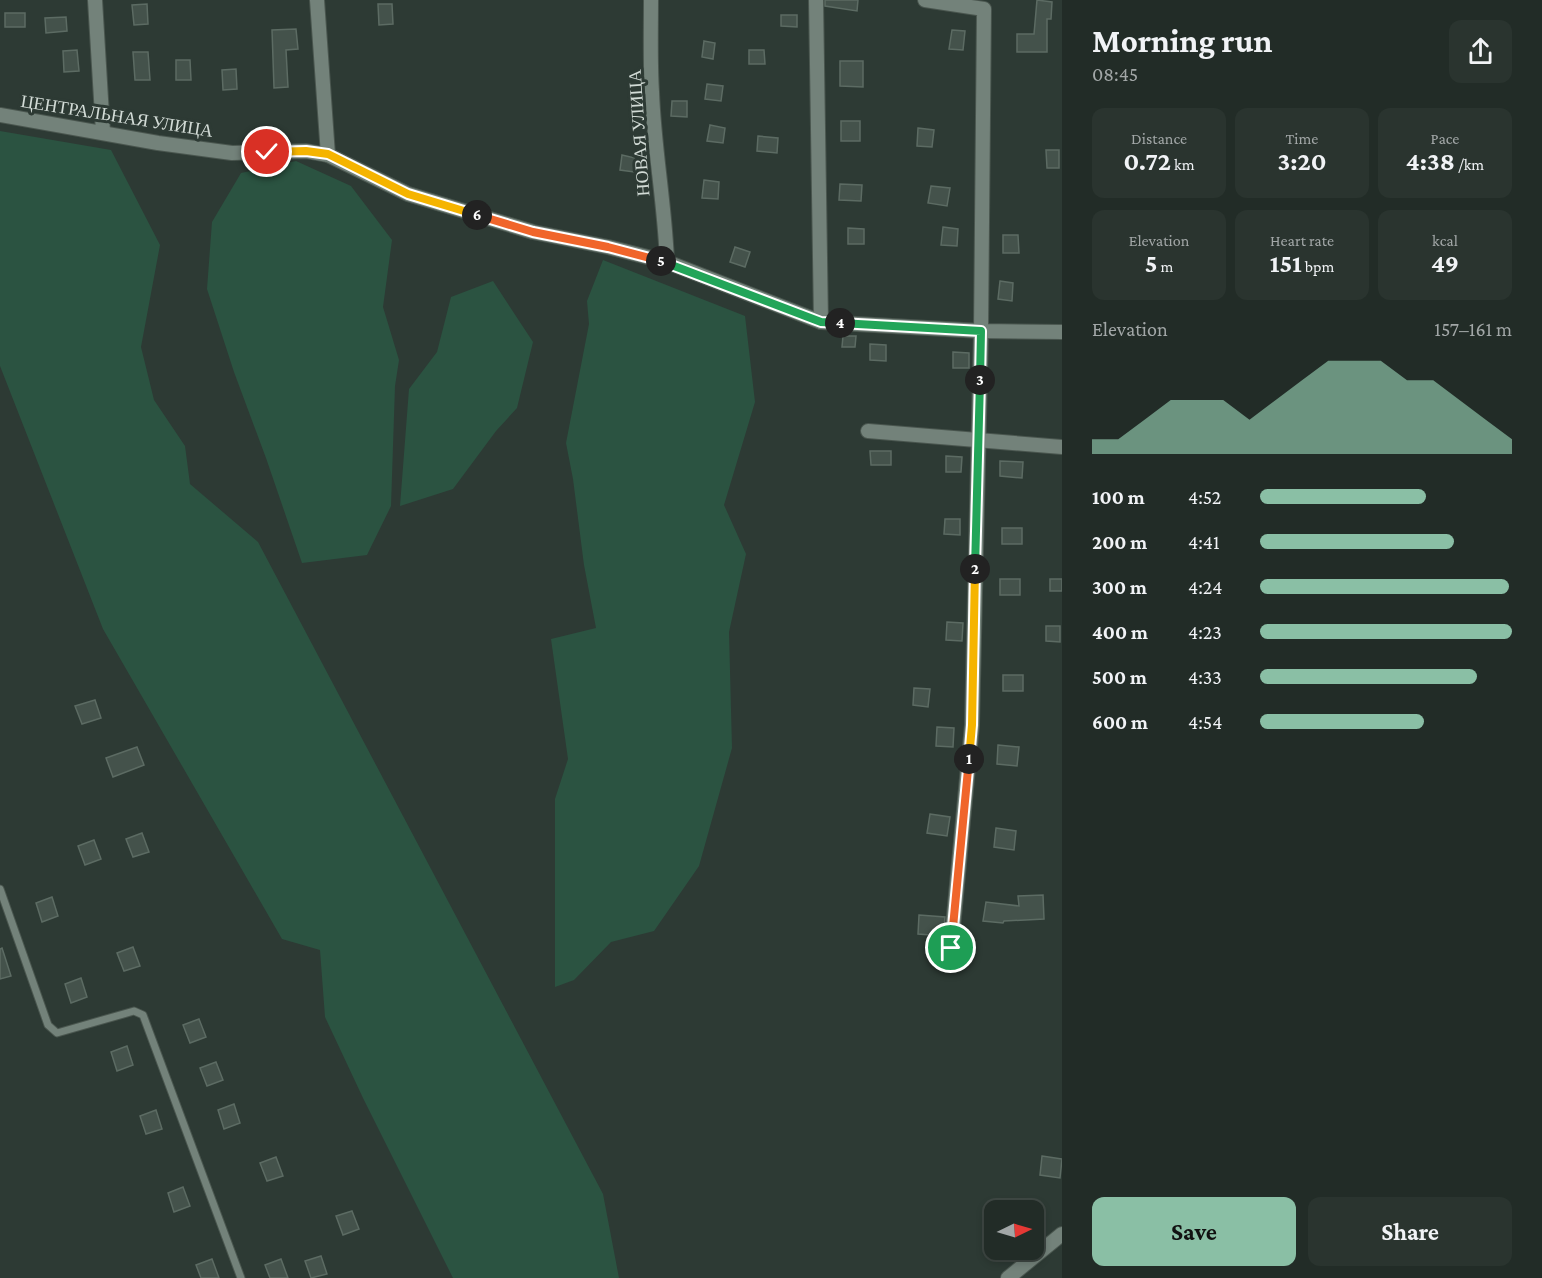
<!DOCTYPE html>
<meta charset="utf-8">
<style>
body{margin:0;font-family:"Crimson Pro",serif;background:#2a342f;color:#f1f3f6;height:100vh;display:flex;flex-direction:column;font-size:22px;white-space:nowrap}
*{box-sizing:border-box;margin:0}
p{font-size:20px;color:#a2a7a7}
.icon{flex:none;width:33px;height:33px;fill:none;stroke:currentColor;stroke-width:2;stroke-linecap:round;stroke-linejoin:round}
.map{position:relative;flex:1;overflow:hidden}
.details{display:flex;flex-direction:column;background:#222c27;width:480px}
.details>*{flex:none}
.needle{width:39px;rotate:85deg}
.buttons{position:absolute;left:984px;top:1200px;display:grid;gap:12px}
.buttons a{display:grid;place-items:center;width:60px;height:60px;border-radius:12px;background:#222c27;box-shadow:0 3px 9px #0003,0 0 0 2px #3f4844;font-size:30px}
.pin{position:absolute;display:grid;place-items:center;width:51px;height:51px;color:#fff;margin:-26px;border:3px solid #fff;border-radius:50%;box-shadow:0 2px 6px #0007}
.km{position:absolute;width:30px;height:30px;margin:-15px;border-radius:50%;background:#222;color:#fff;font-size:16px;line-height:30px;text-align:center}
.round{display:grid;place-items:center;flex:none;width:63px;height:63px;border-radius:12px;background:#2a342f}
.summary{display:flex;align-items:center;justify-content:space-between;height:102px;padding:0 30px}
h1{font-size:33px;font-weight:700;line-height:45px}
.metrics{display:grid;grid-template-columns:repeat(3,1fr);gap:9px;height:102px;padding:6px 30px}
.metrics div{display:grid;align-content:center;border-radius:12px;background:#2a342f;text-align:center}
.metrics b{font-size:26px;font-weight:700}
.metrics small{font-size:16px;font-weight:400}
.metrics p{font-size:16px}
.chart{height:168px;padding:12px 30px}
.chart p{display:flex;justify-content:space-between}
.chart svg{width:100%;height:108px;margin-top:6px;fill:#8abfa5;opacity:.7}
.button{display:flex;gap:12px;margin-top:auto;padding:12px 30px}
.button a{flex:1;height:69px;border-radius:12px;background:#8abfa5;color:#111;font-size:24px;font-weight:700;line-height:69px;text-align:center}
.button a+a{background:#2a342f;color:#f1f3f6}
ul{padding:0 30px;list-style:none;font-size:20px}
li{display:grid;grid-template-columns:96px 72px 1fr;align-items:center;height:45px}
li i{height:15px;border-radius:8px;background:#8abfa5}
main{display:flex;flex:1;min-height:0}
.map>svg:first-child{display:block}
</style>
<main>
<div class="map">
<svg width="1062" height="1278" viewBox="0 0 1062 1278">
<rect width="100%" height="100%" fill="#2d3a34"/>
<g fill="#2b5341">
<path d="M 0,131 L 111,150 L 160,245 L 141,347 L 154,400 L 185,446 L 190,484 L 258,542 L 603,1194 L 619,1278 L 453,1278 L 363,1098 L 325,1017 L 320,950 L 282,939 L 103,629 L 0,366 Z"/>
<path d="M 296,161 L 351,186 L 392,240 L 383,307 L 399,360 L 395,386 L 391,506 L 367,555 L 302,563 L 266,458 L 234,372 L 207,289 L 212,222 L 241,173 Z"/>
<path d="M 603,260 L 745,316 L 755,402 L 724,505 L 746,554 L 729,632 L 732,748 L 699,866 L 654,931 L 611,942 L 574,980 L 555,987 L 555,799 L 568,759 L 551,639 L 596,628 L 584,565 L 573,479 L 566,443 L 589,324 L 587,301 Z"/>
<path d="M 493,281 L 533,342 L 517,408 L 496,431 L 453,489 L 400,506 L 409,389 L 437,352 L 451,297 Z"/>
</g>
<g fill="#44524b" stroke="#5c6b63" stroke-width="1.5">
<path d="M 825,0 L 858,0 L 857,11 L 825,6 Z"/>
<path d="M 1037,0 L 1052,2 L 1051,19 L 1047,19 L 1047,52 L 1017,52 L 1017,34 L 1034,34 Z"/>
<path d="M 147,4 L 148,24 L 134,25 L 132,5 Z"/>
<path d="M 378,4 L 392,4 L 393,24 L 379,25 Z"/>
<rect x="5" y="13" width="20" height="14"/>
<path d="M 781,15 L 797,15 L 797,27 L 781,26 Z"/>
<path d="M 66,17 L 67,31 L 46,33 L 45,18 Z"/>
<path d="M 296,29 L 298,49 L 286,50 L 288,87 L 274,88 L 272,30 Z"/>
<path d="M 952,30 L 965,31 L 963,50 L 949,49 Z"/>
<path d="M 704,41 L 715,43 L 713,59 L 702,57 Z"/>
<path d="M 77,50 L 79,71 L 64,72 L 63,51 Z"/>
<path d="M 749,50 L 764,50 L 765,64 L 749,64 Z"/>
<path d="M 133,52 L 148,52 L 150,80 L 135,80 Z"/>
<path d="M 176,60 L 190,60 L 191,80 L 176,80 Z"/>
<path d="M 840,61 L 863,61 L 863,87 L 840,86 Z"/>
<path d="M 236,69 L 237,89 L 223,90 L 222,70 Z"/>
<path d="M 707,84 L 723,86 L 721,101 L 705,99 Z"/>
<path d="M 672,101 L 687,101 L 687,117 L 671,116 Z"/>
<rect x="841" y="121" width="19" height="20"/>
<path d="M 710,125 L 725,128 L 723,143 L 707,141 Z"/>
<path d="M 918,128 L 934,130 L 932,147 L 917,146 Z"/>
<path d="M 758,136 L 778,138 L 777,153 L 757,151 Z"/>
<path d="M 1046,150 L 1059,150 L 1059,168 L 1047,168 Z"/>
<path d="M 622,155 L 635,158 L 634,172 L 620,170 Z"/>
<path d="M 704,180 L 719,182 L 718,199 L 702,198 Z"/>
<path d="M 840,184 L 862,185 L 861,201 L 839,200 Z"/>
<path d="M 931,186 L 950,188 L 947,206 L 928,203 Z"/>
<path d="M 943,227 L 958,229 L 957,246 L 941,245 Z"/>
<path d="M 848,228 L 864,229 L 864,244 L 848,244 Z"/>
<path d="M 1003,235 L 1018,235 L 1019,253 L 1003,253 Z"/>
<path d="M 735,247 L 750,252 L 745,267 L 730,262 Z"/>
<path d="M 1000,281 L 1013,283 L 1012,301 L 998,299 Z"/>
<path d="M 843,336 L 856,336 L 855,347 L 842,347 Z"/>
<path d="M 870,344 L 886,345 L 886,361 L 870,360 Z"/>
<path d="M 953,352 L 969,353 L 969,368 L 953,368 Z"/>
<path d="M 870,451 L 891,451 L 891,465 L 871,465 Z"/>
<path d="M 946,456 L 962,457 L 961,472 L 946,472 Z"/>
<path d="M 1000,461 L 1023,462 L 1022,478 L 1000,476 Z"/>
<path d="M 945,519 L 960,519 L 960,535 L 944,534 Z"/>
<rect x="1002" y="528" width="20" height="16"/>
<rect x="1000" y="579" width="20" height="16"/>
<rect x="1050" y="579" width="12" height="12"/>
<path d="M 947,622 L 963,623 L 962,641 L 946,640 Z"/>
<path d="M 1046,626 L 1060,626 L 1060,642 L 1046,641 Z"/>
<rect x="1003" y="675" width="20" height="16"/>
<path d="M 914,688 L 930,689 L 928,707 L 913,705 Z"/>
<path d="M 95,700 L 101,718 L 82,724 L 75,706 Z"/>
<path d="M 937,727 L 954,728 L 953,747 L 936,746 Z"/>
<path d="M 998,745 L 1019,747 L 1017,766 L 997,764 Z"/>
<path d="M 137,747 L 144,765 L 113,777 L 106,758 Z"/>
<path d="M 930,814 L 950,817 L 947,836 L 927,833 Z"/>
<path d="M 996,828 L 1016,831 L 1014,850 L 994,847 Z"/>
<path d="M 142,833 L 149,852 L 133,857 L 126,839 Z"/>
<path d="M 94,840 L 101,859 L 85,865 L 78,846 Z"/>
<path d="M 1043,895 L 1044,919 L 1004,921 L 1003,923 L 983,921 L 986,902 L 1019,906 L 1018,896 Z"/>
<path d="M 52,897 L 58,916 L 42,922 L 36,903 Z"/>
<path d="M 919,915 L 945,917 L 943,936 L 918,934 Z"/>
<path d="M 133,947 L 140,966 L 124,971 L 117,953 Z"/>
<path d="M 2,948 L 11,976 L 0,979 L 0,949 Z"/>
<path d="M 81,978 L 87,997 L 71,1003 L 65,984 Z"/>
<path d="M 199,1019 L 206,1037 L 190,1043 L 183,1025 Z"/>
<path d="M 127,1046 L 133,1065 L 117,1071 L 111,1052 Z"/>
<path d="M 216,1062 L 223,1080 L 207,1086 L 200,1068 Z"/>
<path d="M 234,1104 L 240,1123 L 224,1129 L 218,1110 Z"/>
<path d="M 156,1110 L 162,1129 L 146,1134 L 140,1116 Z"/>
<path d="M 1042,1156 L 1062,1159 L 1060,1178 L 1040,1175 Z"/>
<path d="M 276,1157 L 283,1176 L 267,1181 L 260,1163 Z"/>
<path d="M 183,1187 L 190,1206 L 174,1212 L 168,1193 Z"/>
<path d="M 352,1211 L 359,1229 L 343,1235 L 336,1216 Z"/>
<path d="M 321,1256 L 327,1274 L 311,1278 L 305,1261 Z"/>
<path d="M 212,1259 L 219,1278 L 201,1278 L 196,1265 Z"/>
<path d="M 281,1259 L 288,1278 L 270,1278 L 265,1265 Z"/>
</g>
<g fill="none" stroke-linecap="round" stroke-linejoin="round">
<g stroke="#4a564f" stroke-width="9">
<path id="lane" d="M 0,889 L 48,1025 L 57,1033 L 134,1011 L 143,1015 L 241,1278"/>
</g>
<g stroke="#4a564f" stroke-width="16">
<g id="street">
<path d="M 95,0 L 103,132"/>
<path d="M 317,0 L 328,155"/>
<path d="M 651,0 C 651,31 650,62 652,92 C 654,149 665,205 667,262"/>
<path d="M 816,0 L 821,322"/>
<path d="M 925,0 L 984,9 L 981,331 L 972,725 L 951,948"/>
<path d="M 0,115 L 158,143 L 232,153 L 306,151 L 328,155 L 408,194 L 533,232 L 608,247 L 667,262 L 821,322 L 981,331 L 1062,332"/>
<path d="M 868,431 L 1062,447"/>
<path d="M 1008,1278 L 1062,1234"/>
</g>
</g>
<use href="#lane" stroke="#73827a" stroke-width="7"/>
<use href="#street" stroke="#73827a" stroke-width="14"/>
</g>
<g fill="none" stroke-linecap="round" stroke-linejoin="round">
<g stroke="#fff" stroke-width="12">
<path id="split-1" d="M 951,948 L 969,759"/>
</g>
<g stroke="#fff" stroke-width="12">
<path id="split-2" d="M 969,759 L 972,725 L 975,569"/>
</g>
<g stroke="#fff" stroke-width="12">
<path id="split-3" d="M 975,569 L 980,380"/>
</g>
<g stroke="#fff" stroke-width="12">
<path id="split-4" d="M 840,323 L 981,331 L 980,380"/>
</g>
<g stroke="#fff" stroke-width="12">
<path id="split-5" d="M 661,261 L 821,322 L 840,323"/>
</g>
<g stroke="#fff" stroke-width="12">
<path id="split-6" d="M 477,215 L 533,232 L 608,247 L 661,261"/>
</g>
<g stroke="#fff" stroke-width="12">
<path id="split-7" d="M 267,152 L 306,151 L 328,154 L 408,194 L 477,215"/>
</g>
<use href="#split-1" stroke="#f0652b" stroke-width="8"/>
<use href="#split-2" stroke="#f5b400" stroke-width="8"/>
<use href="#split-3" stroke="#22a559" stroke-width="8"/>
<use href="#split-4" stroke="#22a559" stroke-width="8"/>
<use href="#split-5" stroke="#22a559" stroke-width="8"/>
<use href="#split-6" stroke="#f0652b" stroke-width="8"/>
<use href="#split-7" stroke="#f5b400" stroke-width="8"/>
</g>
<g text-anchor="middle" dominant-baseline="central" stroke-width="6" stroke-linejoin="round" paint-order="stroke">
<g font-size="18" fill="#d2dbd6" stroke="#2d3a34">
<text transform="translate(117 116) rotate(9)">ЦЕНТРАЛЬНАЯ УЛИЦА</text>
<text transform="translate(639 133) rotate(-94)">НОВАЯ УЛИЦА</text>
</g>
</g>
</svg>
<div class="buttons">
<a><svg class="needle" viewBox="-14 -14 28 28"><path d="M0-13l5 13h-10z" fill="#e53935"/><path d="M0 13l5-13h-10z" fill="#a2a7a7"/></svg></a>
</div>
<div class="pin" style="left:951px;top:948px;background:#1e9e55"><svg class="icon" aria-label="arrive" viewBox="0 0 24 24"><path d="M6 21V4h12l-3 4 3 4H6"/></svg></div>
<div class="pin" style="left:267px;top:152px;background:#d93025"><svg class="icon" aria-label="check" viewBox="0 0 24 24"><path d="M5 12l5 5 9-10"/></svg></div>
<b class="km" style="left:969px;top:759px">1</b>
<b class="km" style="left:975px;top:569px">2</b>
<b class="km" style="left:980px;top:380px">3</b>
<b class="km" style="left:840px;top:323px">4</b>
<b class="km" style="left:661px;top:261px">5</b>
<b class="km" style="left:477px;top:215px">6</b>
</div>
<section class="details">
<div class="summary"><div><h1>Morning run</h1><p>08:45</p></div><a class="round"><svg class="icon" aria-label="share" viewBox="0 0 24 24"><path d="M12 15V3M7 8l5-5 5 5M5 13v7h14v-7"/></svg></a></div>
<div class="metrics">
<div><p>Distance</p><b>0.72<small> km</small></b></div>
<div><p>Time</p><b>3:20</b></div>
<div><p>Pace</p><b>4:38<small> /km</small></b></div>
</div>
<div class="metrics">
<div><p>Elevation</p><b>5<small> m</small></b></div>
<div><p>Heart rate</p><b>151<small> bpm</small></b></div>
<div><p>kcal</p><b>49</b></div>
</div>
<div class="chart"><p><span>Elevation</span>157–161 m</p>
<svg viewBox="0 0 160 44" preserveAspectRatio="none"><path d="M0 44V38L10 38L20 30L30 22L40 22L50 22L60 30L70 22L80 14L90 6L100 6L110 6L120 14L130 14L140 22L150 30L160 38V44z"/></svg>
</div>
<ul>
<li><b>100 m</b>4:52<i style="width:66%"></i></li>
<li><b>200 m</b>4:41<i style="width:77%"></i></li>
<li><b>300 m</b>4:24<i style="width:99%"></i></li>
<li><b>400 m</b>4:23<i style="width:100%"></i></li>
<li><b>500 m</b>4:33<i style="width:86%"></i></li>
<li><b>600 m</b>4:54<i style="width:65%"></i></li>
</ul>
<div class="button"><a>Save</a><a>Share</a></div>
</section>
</main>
